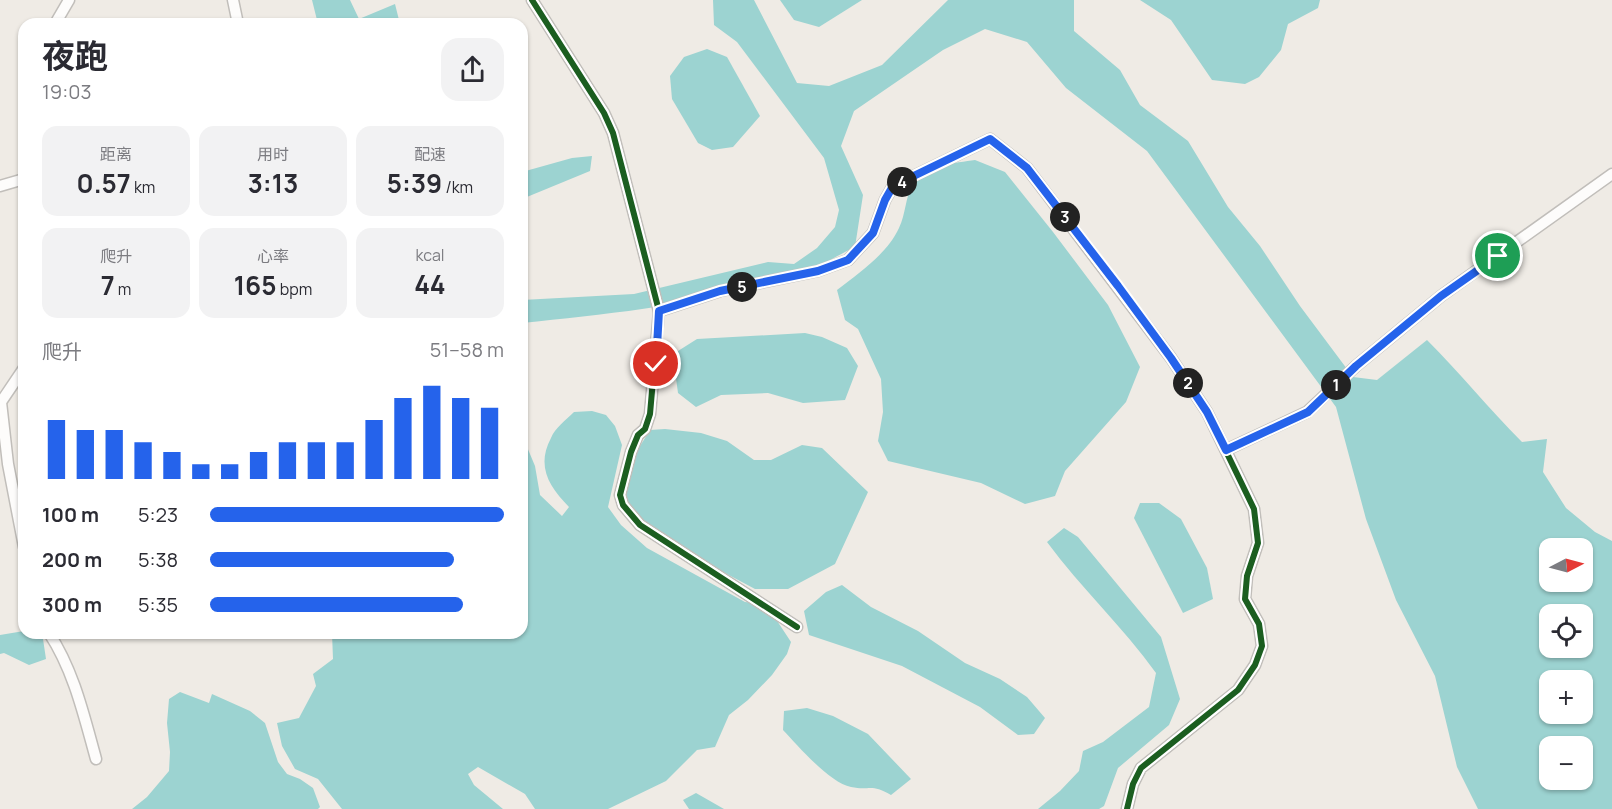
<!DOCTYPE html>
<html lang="zh">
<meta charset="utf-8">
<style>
body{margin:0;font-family:Manrope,"Noto Sans SC",sans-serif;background:#f2f2f3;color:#2b2b33;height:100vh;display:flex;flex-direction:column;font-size:22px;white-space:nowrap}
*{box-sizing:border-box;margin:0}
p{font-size:20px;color:#7c7c81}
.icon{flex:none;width:33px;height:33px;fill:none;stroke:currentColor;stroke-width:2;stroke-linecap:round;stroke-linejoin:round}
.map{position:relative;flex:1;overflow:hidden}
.panel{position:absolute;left:18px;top:18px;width:510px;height:621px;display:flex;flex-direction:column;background:#fff;border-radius:18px;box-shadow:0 2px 4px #0004}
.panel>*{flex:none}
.needle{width:39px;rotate:84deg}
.buttons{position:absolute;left:1539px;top:538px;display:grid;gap:12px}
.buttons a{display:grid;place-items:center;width:54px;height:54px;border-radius:12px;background:#fff;box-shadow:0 2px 4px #0004;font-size:30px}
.pin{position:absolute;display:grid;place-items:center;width:51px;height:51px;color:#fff;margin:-26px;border:3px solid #fff;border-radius:50%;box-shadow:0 2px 6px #0007}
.km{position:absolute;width:30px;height:30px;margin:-15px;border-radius:50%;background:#222;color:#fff;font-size:16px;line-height:30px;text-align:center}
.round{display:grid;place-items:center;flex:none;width:63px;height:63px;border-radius:18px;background:#f2f2f3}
.headline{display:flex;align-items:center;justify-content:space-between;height:102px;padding:0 24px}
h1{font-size:33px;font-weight:700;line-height:45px}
.figures{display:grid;grid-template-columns:repeat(3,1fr);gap:9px;height:102px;padding:6px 24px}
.figures div{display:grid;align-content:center;border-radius:15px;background:#f2f2f3;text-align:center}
.figures b{font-size:26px;font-weight:700}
.figures small{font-size:16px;font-weight:400}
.figures p{font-size:16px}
.chart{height:168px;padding:12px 24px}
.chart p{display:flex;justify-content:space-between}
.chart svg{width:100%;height:108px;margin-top:6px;stroke:#2563eb;stroke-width:6}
ul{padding:0 24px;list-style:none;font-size:20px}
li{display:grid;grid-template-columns:96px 72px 1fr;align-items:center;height:45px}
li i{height:15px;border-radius:8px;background:#2563eb}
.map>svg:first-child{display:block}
</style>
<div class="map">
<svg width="1612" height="809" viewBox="0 0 1612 809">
<rect width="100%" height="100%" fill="#efebe5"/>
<g fill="#9cd3d1" fill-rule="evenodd">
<path d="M 312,0 L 350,0 L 359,19 L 395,4 L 400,24 L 318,24 Z"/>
<path d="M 713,0 L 754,0 L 797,83 L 829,86 L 882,65 L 948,0 L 1074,0 L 1074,31 L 1120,70 L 1140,105 L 1188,141 L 1228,207 L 1260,246 L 1300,306 L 1353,377 L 1377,380 L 1427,340 C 1460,373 1489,409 1522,442 L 1547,439 L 1543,472 L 1566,508 L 1595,532 L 1612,541 L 1612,809 L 1478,809 L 1457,767 L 1435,676 L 1396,600 L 1366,519 L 1336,407 L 1147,151 L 1066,88 L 1027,42 L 985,29 L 943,50 L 854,111 L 841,146 L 863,195 L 855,247 C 838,255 820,267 802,273 C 712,304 616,313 522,323 L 522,300 L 634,294 L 768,262 L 794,264 L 817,248 L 835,227 L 839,210 L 824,158 L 737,42 L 714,25 ZM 1550,549 L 1582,549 L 1582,582 L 1550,582 ZM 1550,615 L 1582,615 L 1582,648 L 1550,648 ZM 1550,681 L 1582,681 L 1582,714 L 1550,714 ZM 1550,747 L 1582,747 L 1582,780 L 1550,780 Z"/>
<path d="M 780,0 L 862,0 L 819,27 L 794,20 Z"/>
<path d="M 1140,0 L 1320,0 L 1318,8 L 1288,24 L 1281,50 L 1259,77 L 1245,84 L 1212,80 L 1171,20 Z"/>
<path d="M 707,49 L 727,57 L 760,116 L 733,147 L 712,150 L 698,143 L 672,99 L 670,76 L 684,57 Z"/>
<path d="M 592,156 L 590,171 L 522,199 L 522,172 L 572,158 Z"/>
<path d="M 975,160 L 1005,172 L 1053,232 L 1108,305 L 1140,367 L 1126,402 L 1065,471 L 1055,496 L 1025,504 L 981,483 L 888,461 L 878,441 L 883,412 L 881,379 L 858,329 L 845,320 L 837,290 C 859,273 887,254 899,228 C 906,214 905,197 913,184 C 922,165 957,163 975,160 Z"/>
<path d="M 805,333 L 822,337 L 847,348 L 858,366 L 845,400 L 803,403 L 768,393 L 721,395 L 696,407 L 678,393 L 675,371 L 678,351 L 697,339 Z"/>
<path d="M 592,411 L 606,415 L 615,426 L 622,445 L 608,507 L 621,525 L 647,548 L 745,602 L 766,604 L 791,642 L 787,654 L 772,675 L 748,700 L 729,715 L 715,747 L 697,750 L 666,781 L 608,809 L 535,809 L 525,794 L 478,767 L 468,774 L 474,785 L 503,809 L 342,809 L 318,779 L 295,769 L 282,746 L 277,723 L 299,718 L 316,686 L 313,674 L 333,659 L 332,633 L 522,633 L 522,435 L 535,466 L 540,495 L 562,516 L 569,507 C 549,487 536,466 551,438 C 555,428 566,420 574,412 Z"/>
<path d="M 665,429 L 701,433 L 727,441 L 754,460 L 771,460 L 802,445 L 822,448 L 868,492 L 835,564 L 788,589 L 755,589 L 631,523 L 620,505 L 635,454 L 650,430 Z"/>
<path d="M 1140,503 L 1159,503 L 1181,519 L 1207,568 L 1213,599 L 1183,613 L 1134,518 Z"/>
<path d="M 1064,528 L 1078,537 L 1161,637 L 1180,699 L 1169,725 L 1118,768 L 1104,806 L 1099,809 L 1038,809 L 1060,791 L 1079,771 L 1083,751 L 1103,742 L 1149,707 L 1156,673 C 1123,627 1081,588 1047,542 Z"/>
<path d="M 842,585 L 871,607 L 918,631 L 965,663 L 1000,679 L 1027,697 L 1045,718 L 1034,734 L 1018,735 L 980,707 L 902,666 L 809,635 L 804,611 L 826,592 Z"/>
<path d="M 24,631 L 24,633 L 35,633 L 43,639 L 46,659 L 29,665 L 4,653 L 0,654 L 0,635 Z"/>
<path d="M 180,692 L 209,703 L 212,694 L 250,711 L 265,723 L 278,762 L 287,774 L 300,779 L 313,788 L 320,807 L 318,809 L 132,809 L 147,797 L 169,771 L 170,752 L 167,723 L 169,699 Z"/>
<path d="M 807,708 L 833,716 L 868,734 L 911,779 L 891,795 C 871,783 870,791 851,787 C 830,783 798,746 783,730 L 784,711 Z"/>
<path d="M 696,793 L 724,809 L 689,809 L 683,800 Z"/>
</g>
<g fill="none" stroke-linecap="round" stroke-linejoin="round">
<g stroke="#c1beba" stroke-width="13">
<g id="minor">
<path d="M 233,0 L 238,24"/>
<path d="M 532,0 L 604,113 L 613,133 L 659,311 L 650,414 L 645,429 L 638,435 L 631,452 L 620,495 L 623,505 L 640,525 L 797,627"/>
<path d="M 55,24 L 69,0"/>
<path d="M 0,186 L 24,179"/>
<path d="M 659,311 L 720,291 L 818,271 L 848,260 L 873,233 L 885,200 L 893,186 L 990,139 L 1027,168 L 1171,358 L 1207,412 L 1254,509 L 1258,543 L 1247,576 L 1245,599 L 1259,624 L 1262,646 L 1255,665 L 1238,690 L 1141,768 L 1133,784 L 1127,809"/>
<path d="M 24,368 L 1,402 L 8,464 L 24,547"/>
<path d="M 1226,450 L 1307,412 L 1356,366 L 1441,296 L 1612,174"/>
<path d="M 49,633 C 74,671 84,716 96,759"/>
</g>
</g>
<use href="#minor" stroke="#fdfcfb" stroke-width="10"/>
<g stroke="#fff" stroke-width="10">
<g id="cycleway">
<path d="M 532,0 L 604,113 L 613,133 L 659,311 L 650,414 L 645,429 L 638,435 L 631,452 L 620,495 L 623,505 L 640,525 L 797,627"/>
<path d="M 659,311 L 720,291 L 818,271 L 848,260 L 873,233 L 885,200 L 893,186 L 990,139 L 1027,168 L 1171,358 L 1207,412 L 1254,509 L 1258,543 L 1247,576 L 1245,599 L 1259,624 L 1262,646 L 1255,665 L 1238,690 L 1141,768 L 1133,784 L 1127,809"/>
</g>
</g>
<use href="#cycleway" stroke="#1b5e20" stroke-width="6"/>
</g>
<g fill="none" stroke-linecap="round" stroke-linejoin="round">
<g stroke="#fff" stroke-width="12">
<path id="route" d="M 656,364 L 659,311 L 720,291 L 818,271 L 848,260 L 873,233 L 885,200 L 893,186 L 990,139 L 1027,168 L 1118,286 L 1171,358 L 1207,412 L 1226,450 L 1308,412 L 1356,366 L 1441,296 L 1498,256"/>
</g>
<use href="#route" stroke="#2563eb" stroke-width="8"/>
</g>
</svg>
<div class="buttons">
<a><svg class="needle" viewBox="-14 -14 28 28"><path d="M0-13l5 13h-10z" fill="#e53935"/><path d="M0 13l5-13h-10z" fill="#7c7c81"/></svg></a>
<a><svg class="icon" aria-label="locate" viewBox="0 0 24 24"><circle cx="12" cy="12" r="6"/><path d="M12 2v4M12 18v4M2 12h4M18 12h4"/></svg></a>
<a>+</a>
<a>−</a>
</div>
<div class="pin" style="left:1498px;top:256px;background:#1e9e55"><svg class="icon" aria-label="arrive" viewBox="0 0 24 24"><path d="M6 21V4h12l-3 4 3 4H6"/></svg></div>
<div class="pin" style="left:656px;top:364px;background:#d93025"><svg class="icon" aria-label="check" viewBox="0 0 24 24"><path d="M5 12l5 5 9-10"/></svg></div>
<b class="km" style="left:1336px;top:385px">1</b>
<b class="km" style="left:1188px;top:383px">2</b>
<b class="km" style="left:1065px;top:217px">3</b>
<b class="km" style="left:902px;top:182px">4</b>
<b class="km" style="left:742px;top:287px">5</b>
<section class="panel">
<div class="headline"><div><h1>夜跑</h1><p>19:03</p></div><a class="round"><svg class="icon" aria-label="share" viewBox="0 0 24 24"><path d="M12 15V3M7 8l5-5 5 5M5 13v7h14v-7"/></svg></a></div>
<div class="figures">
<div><p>距离</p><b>0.57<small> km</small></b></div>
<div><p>用时</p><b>3:13</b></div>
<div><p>配速</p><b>5:39<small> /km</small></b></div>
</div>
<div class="figures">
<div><p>爬升</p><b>7<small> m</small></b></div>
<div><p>心率</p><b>165<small> bpm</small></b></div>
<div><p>kcal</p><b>44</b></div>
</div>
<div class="chart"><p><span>爬升</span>51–58 m</p>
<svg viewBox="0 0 160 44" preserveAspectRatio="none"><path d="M5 44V20M15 44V24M25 44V24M35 44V29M45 44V33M55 44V38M65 44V38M75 44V33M85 44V29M95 44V29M105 44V29M115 44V20M125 44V11M135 44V6M145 44V11M155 44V15"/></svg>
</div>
<ul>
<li><b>100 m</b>5:23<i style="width:100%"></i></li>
<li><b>200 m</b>5:38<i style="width:83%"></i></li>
<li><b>300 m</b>5:35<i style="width:86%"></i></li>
</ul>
</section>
</div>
